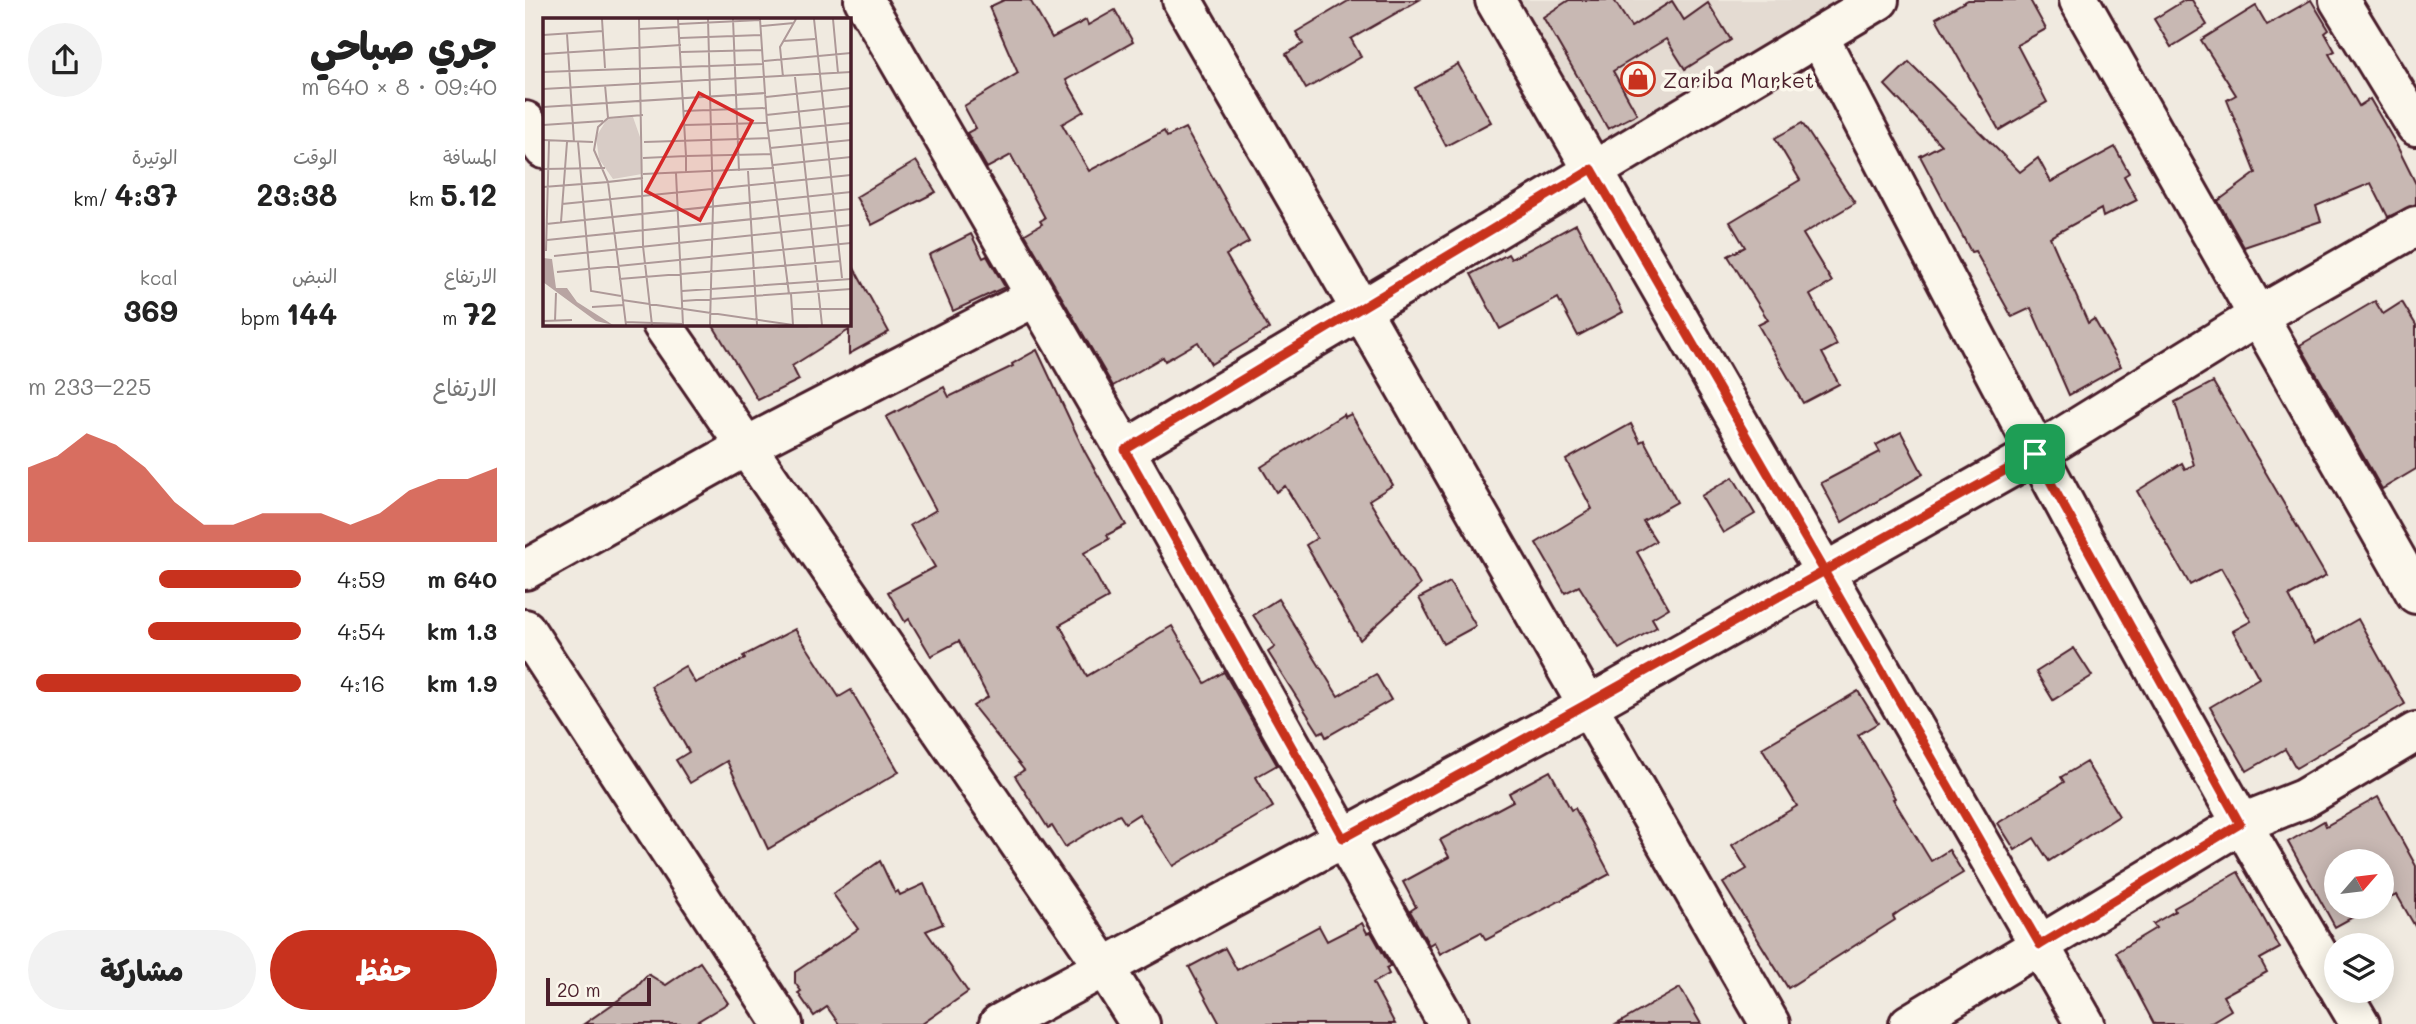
<!DOCTYPE html>
<html lang="ar">
<meta charset="utf-8">
<style>
body{margin:0;font-family:Mali,"Playpen Sans Arabic",sans-serif;background:#f2f2f2;color:#222;direction:rtl;height:100vh;display:flex;flex-direction:column;font-size:26px;white-space:nowrap}
*{box-sizing:border-box;margin:0}
p{font-size:23px;color:#767676}
.icon{flex:none;width:38px;height:38px;fill:none;stroke:currentColor;stroke-width:2;stroke-linecap:round;stroke-linejoin:round}
.map{position:relative;flex:1;overflow:hidden;direction:ltr}
.side{display:flex;flex-direction:column;background:#fff;width:525px}
.side>*{flex:none}
.needle{width:46px;rotate:62deg}
.tools{position:absolute;left:1799px;top:849px;display:grid;gap:14px}
.tools a{display:grid;place-items:center;width:70px;height:70px;border-radius:50%;background:#fff;box-shadow:0 4px 18px #0003;font-size:35px}
.scale{position:absolute;left:21px;bottom:18px;width:105px;box-sizing:border-box;padding-left:7px;border:4px solid #4a1f2b;border-top:0;font-size:19px;line-height:24px;white-space:nowrap;color:#4a1f2b;-webkit-text-stroke:5px #fbf7ec;paint-order:stroke}
.pin{position:absolute;display:grid;place-items:center;width:60px;height:60px;color:#fff;margin:-30px;border-radius:14px;box-shadow:0 4px 10px #0006}
.round{display:grid;place-items:center;flex:none;width:74px;height:74px;border-radius:37px;background:#f2f2f2}
.overview{display:flex;align-items:center;justify-content:space-between;height:119px;padding:0 28px}
h1{font-size:38px;font-weight:800;line-height:52px}
.figures{display:grid;grid-template-columns:repeat(3,1fr);gap:10px;height:119px;padding:7px 28px}
.figures div{display:grid;align-content:center}
.figures b{font-size:30px;font-weight:800}
.figures small{font-size:19px;font-weight:400}
.figures p{font-size:19px}
.chart{height:196px;padding:14px 28px}
.chart p{display:flex;justify-content:space-between}
.chart svg{width:100%;height:126px;margin-top:7px;fill:#c8321e;opacity:.7}
.primary-button{display:flex;gap:14px;margin-top:auto;padding:14px 28px}
.primary-button a{flex:1;height:80px;border-radius:42px;background:#c8321e;color:#fff;font-size:28px;font-weight:800;line-height:80px;text-align:center}
.primary-button a+a{background:#f2f2f2;color:#222}
ul{padding:0 28px;list-style:none;font-size:23px}
li{display:grid;grid-template-columns:112px 84px 1fr;align-items:center;height:52px}
li i{height:18px;border-radius:9px;background:#c8321e}
main{display:flex;flex:1;min-height:0}
.map>svg:first-child{display:block}
</style>
<main>
<div class="map">
<svg width="1891" height="1024" viewBox="0 0 1891 1024">
<rect width="100%" height="100%" fill="#f0eae0"/>
<filter id="ink" filterUnits="userSpaceOnUse"><feTurbulence type="fractalNoise" baseFrequency=".0143" numOctaves="2"/><feDisplacementMap in="SourceGraphic" scale="14" xChannelSelector="R" yChannelSelector="G"/><feConvolveMatrix kernelMatrix="1 2 1 2 8 2 1 2 1" color-interpolation-filters="sRGB"/></filter>
<g filter="url(#ink)">
<path fill="#e4dbd2" d="M 979,0 L 1335,0 L 1069,158 Z"/>
<g fill="#c8b8b3" stroke="#4a1f2b" stroke-width="2">
<path d="M 479,0 L 505,0 L 527,38 L 561,20 L 563,25 L 590,10 L 608,42 L 541,80 L 559,111 L 537,124 L 564,171 L 639,131 L 642,137 L 660,128 L 724,242 L 701,255 L 744,329 L 686,364 L 673,342 L 640,361 L 638,357 L 588,386 L 500,234 L 517,224 L 515,221 L 520,218 L 486,155 L 462,168 L 442,133 L 451,128 L 439,106 L 493,73 L 464,7 Z"/>
<path d="M 825,0 L 894,0 L 826,39 L 836,57 L 781,89 L 761,54 L 778,44 L 771,32 Z"/>
<path d="M 1044,0 L 1089,0 L 1106,27 L 1147,1 L 1159,20 L 1183,3 L 1206,40 L 1160,69 L 1141,39 L 1088,71 L 1112,114 L 1083,129 L 1018,17 Z"/>
<path d="M 1443,0 L 1505,0 L 1521,29 L 1492,45 L 1522,102 L 1474,130 L 1411,18 Z"/>
<path d="M 1660,0 L 1667,0 L 1682,25 L 1646,47 L 1629,19 Z"/>
<path d="M 1786,0 L 1804,30 L 1800,33 L 1810,51 L 1804,54 L 1834,106 L 1845,99 L 1871,144 L 1891,184 L 1891,204 L 1863,217 L 1846,183 L 1791,206 L 1796,221 L 1719,247 L 1693,201 L 1731,173 L 1702,100 L 1711,95 L 1676,40 L 1731,6 L 1742,25 Z"/>
<path d="M 1384,62 L 1495,172 L 1513,158 L 1526,182 L 1590,147 L 1604,173 L 1599,176 L 1612,200 L 1578,217 L 1576,209 L 1525,237 L 1563,323 L 1569,319 L 1596,366 L 1544,395 L 1506,308 L 1487,317 L 1450,251 L 1446,252 L 1395,156 L 1416,145 L 1360,85 Z"/>
<path d="M 933,64 L 966,122 L 921,146 L 890,88 Z"/>
<path d="M 1277,123 L 1330,203 L 1278,234 L 1307,282 L 1285,295 L 1312,345 L 1297,353 L 1314,384 L 1278,403 L 1233,325 L 1243,320 L 1203,256 L 1220,247 L 1205,222 L 1275,180 L 1250,138 Z"/>
<path d="M 391,161 L 411,192 L 347,225 L 331,197 Z"/>
<path d="M 1051,224 L 1098,312 L 1053,336 L 1033,298 L 975,329 L 946,274 L 983,254 L 986,259 Z"/>
<path d="M 446,234 L 458,258 L 462,256 L 480,287 L 428,311 L 404,255 Z"/>
<path d="M 324,259 L 364,332 L 324,354 L 324,330 L 267,366 L 274,380 L 233,400 L 187,324 L 324,324 Z"/>
<path d="M 1850,301 L 1858,314 L 1877,302 L 1891,325 L 1891,469 L 1857,489 L 1775,345 Z"/>
<path d="M 512,350 L 560,452 L 601,525 L 582,535 L 584,539 L 559,553 L 583,598 L 535,625 L 562,676 L 647,626 L 680,683 L 699,672 L 752,765 L 731,777 L 748,807 L 648,866 L 614,814 L 600,823 L 594,814 L 540,847 L 527,826 L 523,828 L 490,776 L 499,770 L 448,706 L 463,697 L 434,641 L 406,656 L 384,619 L 380,622 L 363,592 L 410,567 L 385,525 L 411,510 L 361,417 L 419,387 L 424,397 L 488,366 L 487,364 Z"/>
<path d="M 1688,382 L 1801,576 L 1764,596 L 1789,644 L 1833,619 L 1880,704 L 1771,768 L 1760,749 L 1722,771 L 1685,707 L 1734,678 L 1708,631 L 1726,621 L 1696,568 L 1665,585 L 1612,491 L 1657,463 L 1660,469 L 1669,465 L 1650,402 Z"/>
<path d="M 819,414 L 820,417 L 826,414 L 868,485 L 844,500 L 895,585 L 835,640 L 781,545 L 792,538 L 760,486 L 751,492 L 736,467 Z"/>
<path d="M 1106,424 L 1115,442 L 1119,440 L 1152,502 L 1118,521 L 1131,541 L 1112,552 L 1144,608 L 1127,618 L 1132,627 L 1094,649 L 1054,586 L 1040,593 L 1011,543 L 1067,509 L 1041,460 Z"/>
<path d="M 1376,432 L 1398,474 L 1317,522 L 1296,483 L 1355,452 L 1351,445 Z"/>
<path d="M 1208,477 L 1230,514 L 1198,533 L 1176,496 Z"/>
<path d="M 925,582 L 951,626 L 918,644 L 894,598 Z"/>
<path d="M 753,599 L 813,696 L 851,674 L 866,700 L 801,737 L 798,731 L 794,733 L 743,652 L 750,647 L 728,615 Z"/>
<path d="M 270,629 L 314,697 L 326,690 L 374,772 L 243,849 L 202,761 L 165,783 L 151,760 L 164,752 L 126,686 L 160,666 L 170,683 L 220,659 L 218,656 Z"/>
<path d="M 1549,648 L 1567,676 L 1528,700 L 1511,672 Z"/>
<path d="M 1333,691 L 1353,723 L 1333,735 L 1370,798 L 1368,799 L 1406,861 L 1424,850 L 1438,873 L 1375,911 L 1368,916 L 1370,920 L 1263,988 L 1198,883 L 1222,869 L 1207,845 L 1272,806 L 1237,748 Z"/>
<path d="M 1561,762 L 1594,816 L 1524,861 L 1509,838 L 1490,850 L 1473,823 L 1539,782 L 1536,777 Z"/>
<path d="M 1025,771 L 1046,810 L 1050,808 L 1085,874 L 961,940 L 956,932 L 915,954 L 909,942 L 904,945 L 885,911 L 891,907 L 878,882 L 924,857 L 915,840 L 988,801 L 984,793 Z"/>
<path d="M 1853,797 L 1891,866 L 1891,928 L 1872,895 L 1857,901 L 1857,861 L 1811,861 L 1811,906 L 1848,906 L 1810,927 L 1763,842 L 1799,821 L 1801,826 Z"/>
<path d="M 355,861 L 370,893 L 373,891 L 375,895 L 399,884 L 418,924 L 401,931 L 443,992 L 397,1024 L 314,1024 L 302,1007 L 289,1016 L 273,993 L 276,991 L 270,983 L 270,972 L 333,929 L 308,894 Z"/>
<path d="M 1713,872 L 1755,948 L 1735,959 L 1742,972 L 1698,996 L 1706,1010 L 1683,1024 L 1629,1024 L 1591,952 L 1631,928 L 1628,924 L 1650,911 L 1649,908 Z"/>
<path d="M 837,923 L 842,933 L 846,932 L 865,966 L 861,968 L 864,974 L 848,983 L 870,1024 L 695,1024 L 664,967 L 700,948 L 712,970 L 794,926 L 802,941 Z"/>
<path d="M 175,962 L 203,1003 L 168,1024 L 59,1024 L 112,987 L 123,974 L 141,985 Z"/>
<path d="M 1155,988 L 1176,1024 L 1092,1024 Z"/>
</g>
<g fill="none" stroke-linecap="round" stroke-linejoin="round">
<g stroke="#4a1f2b" stroke-width="44">
<g id="street">
<path d="M 339,0 L 600,450 L 923,1024"/>
<path d="M 970,0 L 1560,1024"/>
<path d="M 1554,0 L 1891,594"/>
<path d="M 1814,0 L 1891,126"/>
<path d="M 1294,37 C 1460,356 1626,676 1811,984"/>
<path d="M 0,121 L 19,149"/>
<path d="M 137,324 L 578,965 L 615,1024"/>
<path d="M 600,450 L 836,310 L 657,0"/>
<path d="M 0,570 L 220,447 L 510,297"/>
<path d="M 0,629 L 258,1024"/>
<path d="M 1815,990 L 1835,1024"/>
<path d="M 474,1024 L 1061,707 L 1510,454 L 1733,316 L 1891,226"/>
<path d="M 1245,1024 L 836,310 L 1354,0"/>
<path d="M 1384,1024 L 1715,824 L 1778,799 L 1891,732"/>
</g>
</g>
<use href="#street" stroke="#fbf7ec" stroke-width="38"/>
</g>
</g>
<g fill="none" stroke-linecap="round" stroke-linejoin="round" filter="url(#ink)">
<g stroke="#fff" stroke-width="14">
<path id="route" d="M 1510,454 C 1279,581 1050,713 818,838 L 600,450 L 1067,169 L 1515,945 L 1715,824 L 1510,454"/>
</g>
<use href="#route" stroke="#c8321e" stroke-width="9"/>
</g>
<defs>
<g id="shop-ring" transform="scale(1.75)"><circle r="9.5" fill="#fbf7ec" stroke="#c8321e" stroke-width="1.5"/><path d="M-5-2.5h2.3a2.7 3.5 0 0 1 5.4 0H5L5.5 6h-11ZM-1.5-2.5h3a1.5 2.3 0 0 0-3 0Z" fill="#c8321e"/></g>
</defs>
<g fill-rule="evenodd">
<use href="#shop-ring" x="1113" y="79"/>
</g>
<g text-anchor="middle" dominant-baseline="central" stroke-width="7" stroke-linejoin="round" paint-order="stroke">
<g font-size="21" fill="#4a1f2b" stroke="#fbf7ec" text-anchor="start">
<text x="1138" y="79">Zariba Market</text>
</g>
</g>
<g transform="translate(18 18)">
<rect width="308" height="308" fill="#f0eae0"/>
<path d="M 90,99 L 97,119 L 99,156 L 70,161 L 56,141 L 53,119 L 64,101 Z" fill="#d8ccc6"/>
<path d="M 0,240 L 9,241 L 13,270 L 24,270 L 34,284 L 70,307 L 53,303 L 0,264 Z" fill="#b8a4a2"/>
<path fill="none" stroke="#ae9998" stroke-width="2" d="M 59,1 L 62,50M 96,1 L 100,228 L 109,307M 135,1 L 143,138 L 228,136M 165,1 L 170,188 L 167,307M 190,1 L 196,153M 217,1 L 224,105 L 246,276M 271,1 L 299,260M 290,1 L 295,55M 136,6 L 217,2M 218,8 L 251,5M 97,11 L 136,9M 24,16 L 31,124M 0,17 L 60,13M 137,20 L 218,17M 240,23 L 272,21M 138,34 L 219,32M 0,36 L 138,27M 221,43 L 308,35M 0,54 L 221,46M 240,59 L 237,29 L 253,1M 252,59 L 279,307M 62,67 L 65,100M 0,71 L 308,54M 223,79 L 308,70M 0,89 L 223,75M 140,93 L 223,90M 223,97 L 308,88M 0,107 L 60,103M 141,107 L 224,105M 225,113 L 308,105M 0,122 L 50,124M 35,124 L 48,273 L 78,278M 101,124 L 226,120M 227,130 L 308,122M 100,140 L 143,138 L 143,155M 230,147 L 308,139M 0,151 L 62,150M 205,153 L 214,307M 133,155 L 140,307M 100,156 L 231,150M 0,169 L 65,164 L 51,132 L 55,109 L 65,100 L 100,97M 19,186 L 308,157M 18,204 L 24,124M 3,206 L 308,174M 4,222 L 308,191M 3,233 L 6,123M 11,238 L 308,207M 14,254 L 308,225M 76,261 L 298,243M 139,273 L 308,261M 248,276 L 250,307M 79,282 L 250,307M 139,283 L 308,271M 49,289 L 80,287M 249,291 L 308,291M 0,303 L 29,302M 12,303 L 13,275M 82,304 L 140,306M 83,307 L 65,164 L 100,160"/>
<path fill="#d62828" fill-opacity="0.15" stroke="#d62828" stroke-width="3.5" d="M 156,75 L 209,103 L 157,202 L 103,173 Z"/>
<rect width="308" height="308" fill="none" stroke="#4a1f2b" stroke-width="3.5"/>
</g>
</svg>
<div class="tools">
<a><svg class="needle" viewBox="-14 -14 28 28"><path d="M0-13l5 13h-10z" fill="#e53935"/><path d="M0 13l5-13h-10z" fill="#767676"/></svg></a>
<a><svg class="icon" aria-label="layers" viewBox="0 0 24 24"><path d="M12 4l9 5-9 5-9-5zM3 14l9 5 9-5"/></svg></a>
</div>
<div class="scale">20 m</div>
<div class="pin" style="left:1510px;top:454px;background:#1e9e55"><svg class="icon" aria-label="arrive" viewBox="0 0 24 24"><path d="M6 21V4h12l-3 4 3 4H6"/></svg></div>
</div>
<section class="side">
<div class="overview"><div><h1>جري صباحي</h1><p>09:40 · 8 × 640 m</p></div><a class="round"><svg class="icon" aria-label="share" viewBox="0 0 24 24"><path d="M12 15V3M7 8l5-5 5 5M5 13v7h14v-7"/></svg></a></div>
<div class="figures">
<div><p>المسافة</p><b>5.12<small> km</small></b></div>
<div><p>الوقت</p><b>23:38</b></div>
<div><p>الوتيرة</p><b>4:37<small> /km</small></b></div>
</div>
<div class="figures">
<div><p>الارتفاع</p><b>72<small> m</small></b></div>
<div><p>النبض</p><b>144<small> bpm</small></b></div>
<div><p>kcal</p><b>369</b></div>
</div>
<div class="chart"><p><span>الارتفاع</span>225–233 m</p>
<svg viewBox="0 0 160 44" preserveAspectRatio="none"><path d="M0 44V18L10 14L20 6L30 10L40 18L50 30L60 38L70 38L80 34L90 34L100 34L110 38L120 34L130 26L140 22L150 22L160 18V44z"/></svg>
</div>
<ul>
<li><b>640 m</b>4:59<i style="width:52%"></i></li>
<li><b>1.3 km</b>4:54<i style="width:56%"></i></li>
<li><b>1.9 km</b>4:16<i style="width:97%"></i></li>
</ul>
<div class="primary-button"><a>حفظ</a><a>مشاركة</a></div>
</section>
</main>
